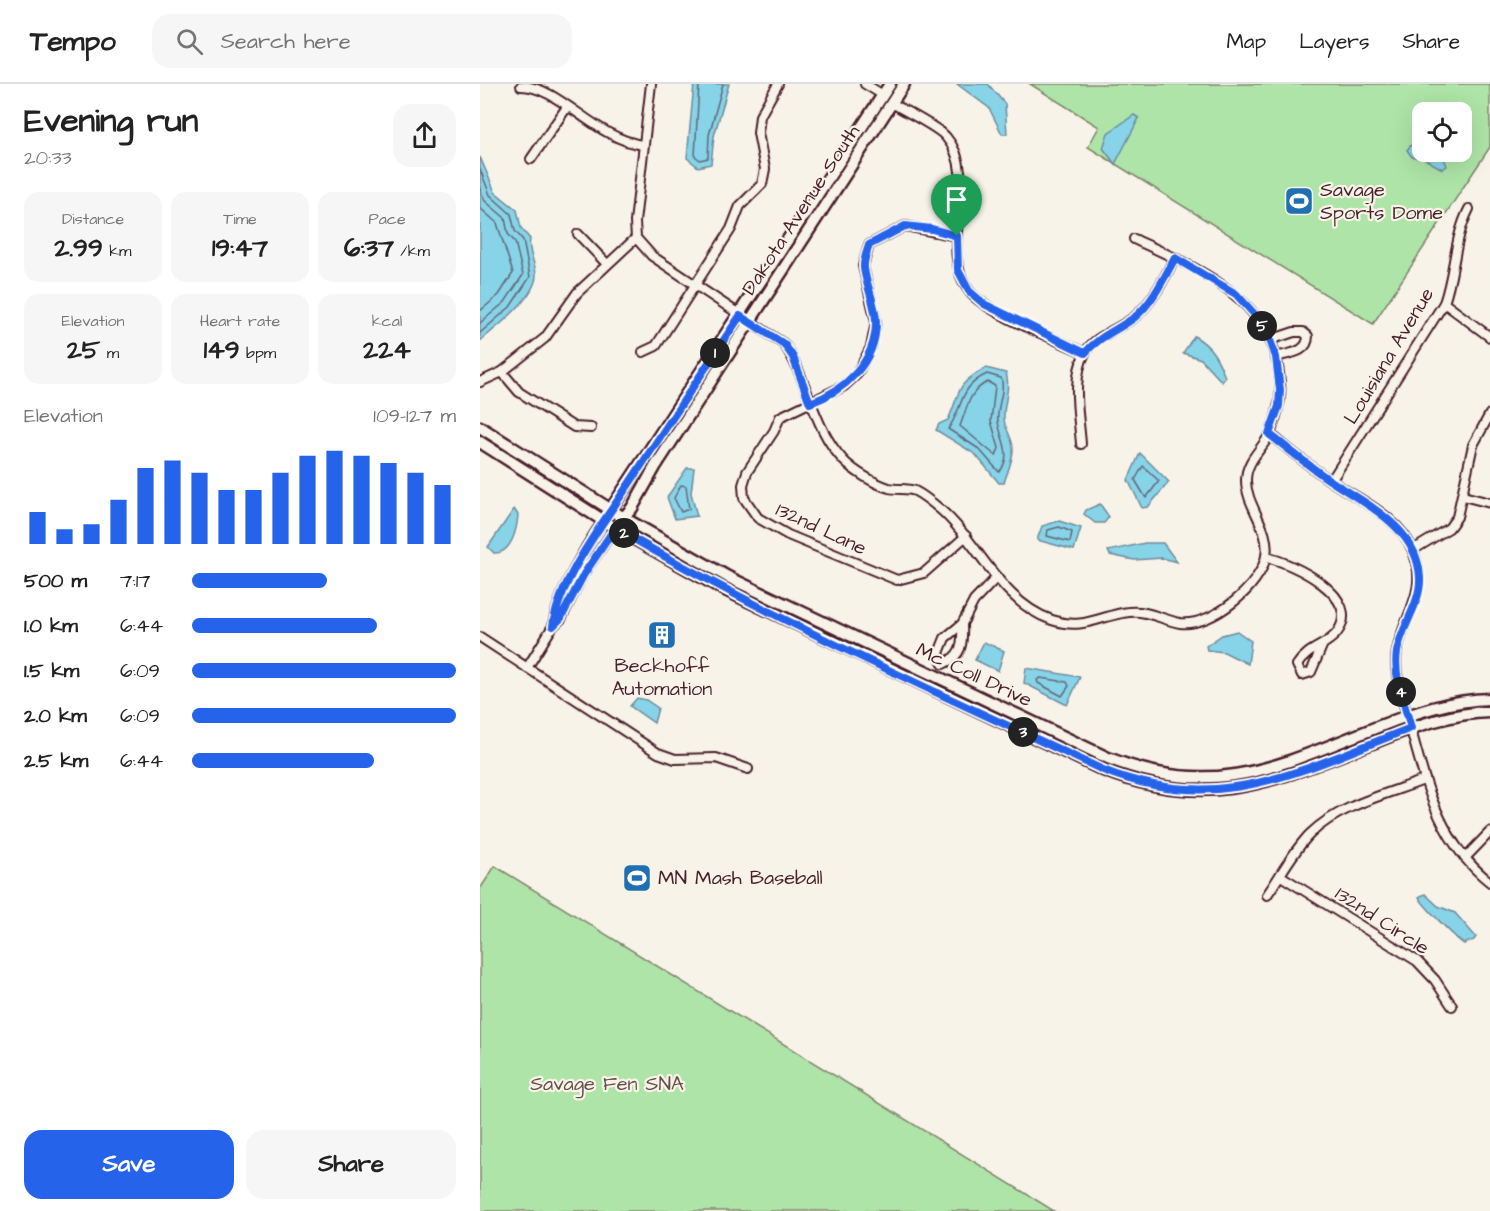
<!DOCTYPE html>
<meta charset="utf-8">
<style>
body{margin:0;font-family:"Architects Daughter",sans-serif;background:#f6f6f6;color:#222;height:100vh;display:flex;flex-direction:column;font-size:22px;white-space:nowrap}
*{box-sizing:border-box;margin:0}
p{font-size:20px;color:#767676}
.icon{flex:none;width:33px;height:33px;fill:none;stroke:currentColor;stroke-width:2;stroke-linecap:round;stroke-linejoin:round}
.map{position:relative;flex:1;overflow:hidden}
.side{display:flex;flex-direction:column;background:#fff;width:480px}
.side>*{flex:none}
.fabs{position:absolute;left:932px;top:18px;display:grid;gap:12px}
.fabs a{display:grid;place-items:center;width:60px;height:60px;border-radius:12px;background:#fff;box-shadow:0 6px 24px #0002;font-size:30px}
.pin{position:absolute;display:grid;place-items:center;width:51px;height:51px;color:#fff;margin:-62px -26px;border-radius:50% 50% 50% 0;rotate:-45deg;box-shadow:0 0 6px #0007}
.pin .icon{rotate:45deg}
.km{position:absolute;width:30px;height:30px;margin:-15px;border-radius:50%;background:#222;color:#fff;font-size:16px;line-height:30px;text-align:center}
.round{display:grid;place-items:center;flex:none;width:63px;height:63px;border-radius:18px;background:#f6f6f6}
.headline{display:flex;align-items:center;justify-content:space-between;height:102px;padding:0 24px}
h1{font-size:33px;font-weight:700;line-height:45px}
.figures{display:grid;grid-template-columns:repeat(3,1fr);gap:9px;height:102px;padding:6px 24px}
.figures div{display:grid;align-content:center;border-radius:15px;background:#f6f6f6;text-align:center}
.figures b{font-size:26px;font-weight:700}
.figures small{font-size:16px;font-weight:400}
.figures p{font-size:16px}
.chart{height:168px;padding:12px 24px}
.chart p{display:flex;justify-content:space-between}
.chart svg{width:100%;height:108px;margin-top:6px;stroke:#2563eb;stroke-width:6}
.primary-button{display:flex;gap:12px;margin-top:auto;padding:12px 24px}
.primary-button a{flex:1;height:69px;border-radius:18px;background:#2563eb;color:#fff;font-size:24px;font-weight:700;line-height:69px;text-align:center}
.primary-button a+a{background:#f6f6f6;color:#222}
ul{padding:0 24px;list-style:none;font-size:20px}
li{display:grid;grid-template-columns:96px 72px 1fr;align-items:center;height:45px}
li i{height:15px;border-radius:8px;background:#2563eb}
header{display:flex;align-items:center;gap:36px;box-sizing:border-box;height:84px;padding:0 30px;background:#fff;border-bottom:2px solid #e0e0e0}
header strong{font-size:28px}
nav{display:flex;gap:33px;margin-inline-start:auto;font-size:21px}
.search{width:420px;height:54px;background:#f6f6f6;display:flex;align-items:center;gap:15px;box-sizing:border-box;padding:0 21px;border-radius:18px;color:#767676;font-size:22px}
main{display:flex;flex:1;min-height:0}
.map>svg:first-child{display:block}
</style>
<header>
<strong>Tempo</strong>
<div class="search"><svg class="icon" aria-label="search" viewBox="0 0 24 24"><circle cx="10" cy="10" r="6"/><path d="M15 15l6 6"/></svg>Search here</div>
<nav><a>Map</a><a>Layers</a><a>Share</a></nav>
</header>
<main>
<section class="side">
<div class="headline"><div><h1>Evening run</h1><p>20:33</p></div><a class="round"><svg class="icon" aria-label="share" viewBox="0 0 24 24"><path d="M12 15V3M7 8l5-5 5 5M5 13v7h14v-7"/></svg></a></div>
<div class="figures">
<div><p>Distance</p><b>2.99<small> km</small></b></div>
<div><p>Time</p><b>19:47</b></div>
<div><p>Pace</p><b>6:37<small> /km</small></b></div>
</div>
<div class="figures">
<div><p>Elevation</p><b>25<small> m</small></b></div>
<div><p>Heart rate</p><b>149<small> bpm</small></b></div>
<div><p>kcal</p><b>224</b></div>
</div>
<div class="chart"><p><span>Elevation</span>109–127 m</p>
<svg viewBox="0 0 160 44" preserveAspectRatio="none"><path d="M5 44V31M15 44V38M25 44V36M35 44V26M45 44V13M55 44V10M65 44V15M75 44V22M85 44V22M95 44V15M105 44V8M115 44V6M125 44V8M135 44V11M145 44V15M155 44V20"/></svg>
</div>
<ul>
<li><b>500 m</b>7:17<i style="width:51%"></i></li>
<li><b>1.0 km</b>6:44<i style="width:70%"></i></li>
<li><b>1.5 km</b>6:09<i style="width:100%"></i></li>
<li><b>2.0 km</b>6:09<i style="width:100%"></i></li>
<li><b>2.5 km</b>6:44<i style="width:69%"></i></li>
</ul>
<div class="primary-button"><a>Save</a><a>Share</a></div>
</section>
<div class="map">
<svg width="1010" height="1127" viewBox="0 0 1010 1127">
<rect width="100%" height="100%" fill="#f7f3e8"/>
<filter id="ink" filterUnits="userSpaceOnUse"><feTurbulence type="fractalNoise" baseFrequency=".0167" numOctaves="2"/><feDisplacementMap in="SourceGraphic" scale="12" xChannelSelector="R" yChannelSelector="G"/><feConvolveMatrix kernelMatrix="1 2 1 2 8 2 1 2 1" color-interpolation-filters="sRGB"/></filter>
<g filter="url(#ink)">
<g fill="#aee4a7" stroke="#7c8269" stroke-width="1.5" fill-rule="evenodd">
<path d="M 550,0 L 1010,0 L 1010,63 L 893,240 L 608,63 L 619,43 ZM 942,28 L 981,28 L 981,68 L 942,68 Z"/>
<path d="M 15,782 L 574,1127 L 0,1127 L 0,805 Z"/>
</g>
<g fill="#87d3e8" stroke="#6f8b9c" stroke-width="1.5">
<path d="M 214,0 L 249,0 L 234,52 L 231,80 L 218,83 L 207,74 Z"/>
<path d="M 477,0 L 508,0 L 525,20 L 527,50 L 522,50 L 509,24 Z"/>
<path d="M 654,31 L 659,34 L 635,80 L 623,64 L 628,49 Z"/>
<path d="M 936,55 L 942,59 L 942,68 C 956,68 963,68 967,82 L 962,85 L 943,74 L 932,73 L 927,66 Z"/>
<path d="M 0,73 L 15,108 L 37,126 L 41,144 L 50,155 C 47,168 56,178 56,191 C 56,213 16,244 0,257 Z"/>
<path d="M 714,252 C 732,262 738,275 745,293 L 742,298 L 721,275 L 703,269 Z"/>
<path d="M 506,284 L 526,289 C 531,306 523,319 524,335 C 525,345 532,353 533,363 C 534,375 527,388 524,399 L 519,399 L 495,370 L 456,346 L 459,340 L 468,336 C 481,307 475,300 506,284 Z"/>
<path d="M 660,369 L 689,398 L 668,423 L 662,424 L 648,396 Z"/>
<path d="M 207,384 L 214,384 L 211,409 L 217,432 L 195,435 L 187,413 Z"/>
<path d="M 620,420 L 629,433 L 624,439 L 615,439 L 604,430 L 606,426 Z"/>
<path d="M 34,425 L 38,431 C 37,444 32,470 14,469 L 8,463 Z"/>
<path d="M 579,437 L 601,444 L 594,466 L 557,456 L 562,442 Z"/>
<path d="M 665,459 L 683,459 L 697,478 L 682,474 L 654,476 L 630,471 L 628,467 Z"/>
<path d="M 757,547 L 771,557 L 768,580 L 744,568 L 727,566 L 726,562 L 742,551 Z"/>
<path d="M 504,558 L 524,567 L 518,587 L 495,576 Z"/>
<path d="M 546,584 L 600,593 L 587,621 L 544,599 Z"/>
<path d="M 157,614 L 166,616 L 178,624 L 174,639 L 150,622 Z"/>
<path d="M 945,810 L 958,822 L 975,829 L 996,853 L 994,856 L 984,860 C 976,855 941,819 939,813 Z"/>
</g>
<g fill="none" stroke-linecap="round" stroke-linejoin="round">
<g stroke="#626777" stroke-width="1.5">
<path d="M 219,0 L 215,72 L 220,76 L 228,74 L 229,51 L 243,0"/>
<path d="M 0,85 L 10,111 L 31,130 L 35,147 L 43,156 L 50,193 L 30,223 L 0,249"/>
<path d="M 0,105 L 5,117 L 25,134 L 28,150 L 35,158 L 43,191 L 25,218 L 0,239"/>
<path d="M 0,124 L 17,139 L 33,189 L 19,211 L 0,227"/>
<path d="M 507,290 L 521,294 C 526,306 516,323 518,337 C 520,355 534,371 519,388 L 499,365 L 468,345 C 484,323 478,303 507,290 Z"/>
<path d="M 508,298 L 515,302 L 511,337 L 519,364 L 516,372 L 480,342 C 487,324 489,306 508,298 Z"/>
<path d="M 663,382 L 679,397 L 666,414 L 655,396 Z"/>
<path d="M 201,401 L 206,402 L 209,425 L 201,428 L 194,414 Z"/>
<path d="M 579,443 L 592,448 L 590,458 L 567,452 L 568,446 Z"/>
<path d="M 560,594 L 587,598 L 589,602 L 582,612 L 558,599 L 557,596 Z"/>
</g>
<g stroke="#4a1f2b" stroke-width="12">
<g id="minor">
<path d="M 385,0 L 403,11"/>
<path d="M 41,2 C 79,2 115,55 163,61"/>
<path d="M 412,19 C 424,27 458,43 466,53 C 502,94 456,164 489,207 C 506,229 578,256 605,269"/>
<path d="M 51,75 L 87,23"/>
<path d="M 98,150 L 127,180"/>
<path d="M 477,152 L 425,142 L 389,161 L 383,182 L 396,238 L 391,263 L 377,290 L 364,302 L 300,333 L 294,347 L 267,388 L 263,401 L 264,414 L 278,434 L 308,451 L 417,496 L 444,489 L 486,452"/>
<path d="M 156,154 L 172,172 L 304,260 C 329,297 332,343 364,377 C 374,387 395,400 409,404 C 417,406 427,404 435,407 C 443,411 454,420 461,426 C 500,460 520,518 572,536 C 604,547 621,531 649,528 C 669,526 682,536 700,539 C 732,543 781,502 786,472 C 791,444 766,423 766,396 C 766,377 782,365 790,350 C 793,342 796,333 798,324 C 802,311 800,296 798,282 C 786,211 712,182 654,155"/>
<path d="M 964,219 L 1010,253"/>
<path d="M 790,256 L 814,248 L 823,248 L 828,252 C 828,269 809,269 796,273"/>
<path d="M 163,268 L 176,262 L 251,145 L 260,122 L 282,100 L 285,85 L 278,49 L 280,32 L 298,0"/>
<path d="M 22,288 L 39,308 L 94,343 L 111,344"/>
<path d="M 0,298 L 22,288 L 65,254 L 97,209 L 156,154 L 155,138 L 171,0"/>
<path d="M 790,350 C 810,366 830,383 851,397 C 879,416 920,433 933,467 C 949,508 924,530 917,567 C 913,588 923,615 928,635 C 945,696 957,757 1010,798"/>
<path d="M 601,360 C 599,332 591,296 605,269 C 616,250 641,245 657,231 C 674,216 684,194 695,174"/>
<path d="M 851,397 L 964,219 C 975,188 974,154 989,125"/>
<path d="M 983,412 L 1010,419"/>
<path d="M 933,466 L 969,444 L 977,433 L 993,361 L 1010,330"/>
<path d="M 786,473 C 812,479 886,513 856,550 C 843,564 829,563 817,581 L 822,591 L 831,588 L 843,560"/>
<path d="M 482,540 C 483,560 482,572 463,580 L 459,569 L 465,554 L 482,540 L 494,517 L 517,493"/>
<path d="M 73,542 C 77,511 105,463 123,437"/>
<path d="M 0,553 L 178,669 L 195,675 L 236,674 L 268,685"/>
<path d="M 47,584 L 73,542 L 81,535 L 103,490 L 135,444"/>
<path d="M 985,774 L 1010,748"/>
<path d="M 801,792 L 937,877 L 955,896 L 972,922"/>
<path d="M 787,811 C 801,791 813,767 830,750 C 859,721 908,710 944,696"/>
</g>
</g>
<g stroke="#4a1f2b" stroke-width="15">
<g id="major">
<path d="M 0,343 L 144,434 L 248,493 L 628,674 C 736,717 800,681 900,642 C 936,628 971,616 1010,615"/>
<path d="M 0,358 L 135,444 L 241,504 L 623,686 C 732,729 798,695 900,656 C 936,642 971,629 1010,628"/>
<path d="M 127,431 L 410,0"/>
<path d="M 139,439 L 152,424 L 175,383 L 424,0"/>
</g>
</g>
<use href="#minor" stroke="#f7f3e8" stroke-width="8"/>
<use href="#major" stroke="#f7f3e8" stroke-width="10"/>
</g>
</g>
<g fill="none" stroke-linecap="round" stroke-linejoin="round" filter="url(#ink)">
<g stroke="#fff" stroke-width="12">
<path id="route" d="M 425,142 L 452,145 L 477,152 L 478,186 L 489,207 L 504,220 L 605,269 C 619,252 638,246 655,233 C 673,218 684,194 695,174 L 756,210 L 776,232 L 790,256 L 796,273 L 800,306 L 799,322 L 789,350 C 810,366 830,383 851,397 C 887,421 938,444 940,494 C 941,520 921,543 917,568 C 913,592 925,621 931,644 C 821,686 741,733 623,686 C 459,609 292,536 135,444 L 104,490 L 81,534 L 73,542 C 79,496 125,436 151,397 C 187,342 223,287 260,232 L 304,260 L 313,273 L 330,319 C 364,307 396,279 396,238 C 396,220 386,202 384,184 C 383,177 387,168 389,161 Z"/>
</g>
<use href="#route" stroke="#2563eb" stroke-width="8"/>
</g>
<defs>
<g id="stadium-square" transform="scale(1.5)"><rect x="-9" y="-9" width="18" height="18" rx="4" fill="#1f6fb2" stroke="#f7f3e8"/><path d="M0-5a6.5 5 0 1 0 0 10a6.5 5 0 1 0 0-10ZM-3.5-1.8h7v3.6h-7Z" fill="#fff"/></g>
<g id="building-square" transform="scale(1.5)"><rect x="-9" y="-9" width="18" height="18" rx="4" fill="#1f6fb2" stroke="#f7f3e8"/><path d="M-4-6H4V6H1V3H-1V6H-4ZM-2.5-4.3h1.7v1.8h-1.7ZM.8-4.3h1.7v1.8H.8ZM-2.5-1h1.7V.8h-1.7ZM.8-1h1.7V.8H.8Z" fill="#fff"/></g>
</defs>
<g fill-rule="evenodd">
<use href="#stadium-square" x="819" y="117"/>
<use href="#building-square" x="182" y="551"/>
<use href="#stadium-square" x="157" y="794"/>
</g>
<g text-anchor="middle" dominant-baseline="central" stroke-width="4.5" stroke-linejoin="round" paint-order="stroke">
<g font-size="20" fill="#4a1f2b" stroke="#f7f3e8" text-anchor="start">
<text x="840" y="106">Savage<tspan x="840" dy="23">Sports Dome</tspan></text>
<text x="182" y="582" text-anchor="middle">Beckhoff<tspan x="182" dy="23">Automation</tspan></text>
<text x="178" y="794">MN Mash Baseball</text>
</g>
<g font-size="20" fill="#4a1f2b" stroke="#f7f3e8">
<text transform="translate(321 126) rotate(-57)">Dakota Avenue South</text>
<text transform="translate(909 272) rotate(-59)">Louisiana Avenue</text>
<text transform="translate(341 445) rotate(25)">132nd Lane</text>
<text transform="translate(494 591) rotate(25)">Mc Coll Drive</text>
<text transform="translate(902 837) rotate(33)">132nd Circle</text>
</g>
<g font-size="20" fill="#63504a" stroke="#f7f3e8">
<text x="127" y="1000">Savage Fen SNA</text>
</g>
</g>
</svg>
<div class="fabs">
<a><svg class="icon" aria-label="locate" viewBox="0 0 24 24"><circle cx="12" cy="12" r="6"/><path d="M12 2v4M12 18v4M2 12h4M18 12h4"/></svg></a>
</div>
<div class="pin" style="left:477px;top:152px;background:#1e9e55"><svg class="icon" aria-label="arrive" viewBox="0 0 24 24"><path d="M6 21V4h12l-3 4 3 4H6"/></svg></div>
<b class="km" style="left:235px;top:269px">1</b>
<b class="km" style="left:144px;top:449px">2</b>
<b class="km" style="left:543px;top:648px">3</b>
<b class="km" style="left:921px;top:608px">4</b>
<b class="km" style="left:782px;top:242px">5</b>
</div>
</main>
